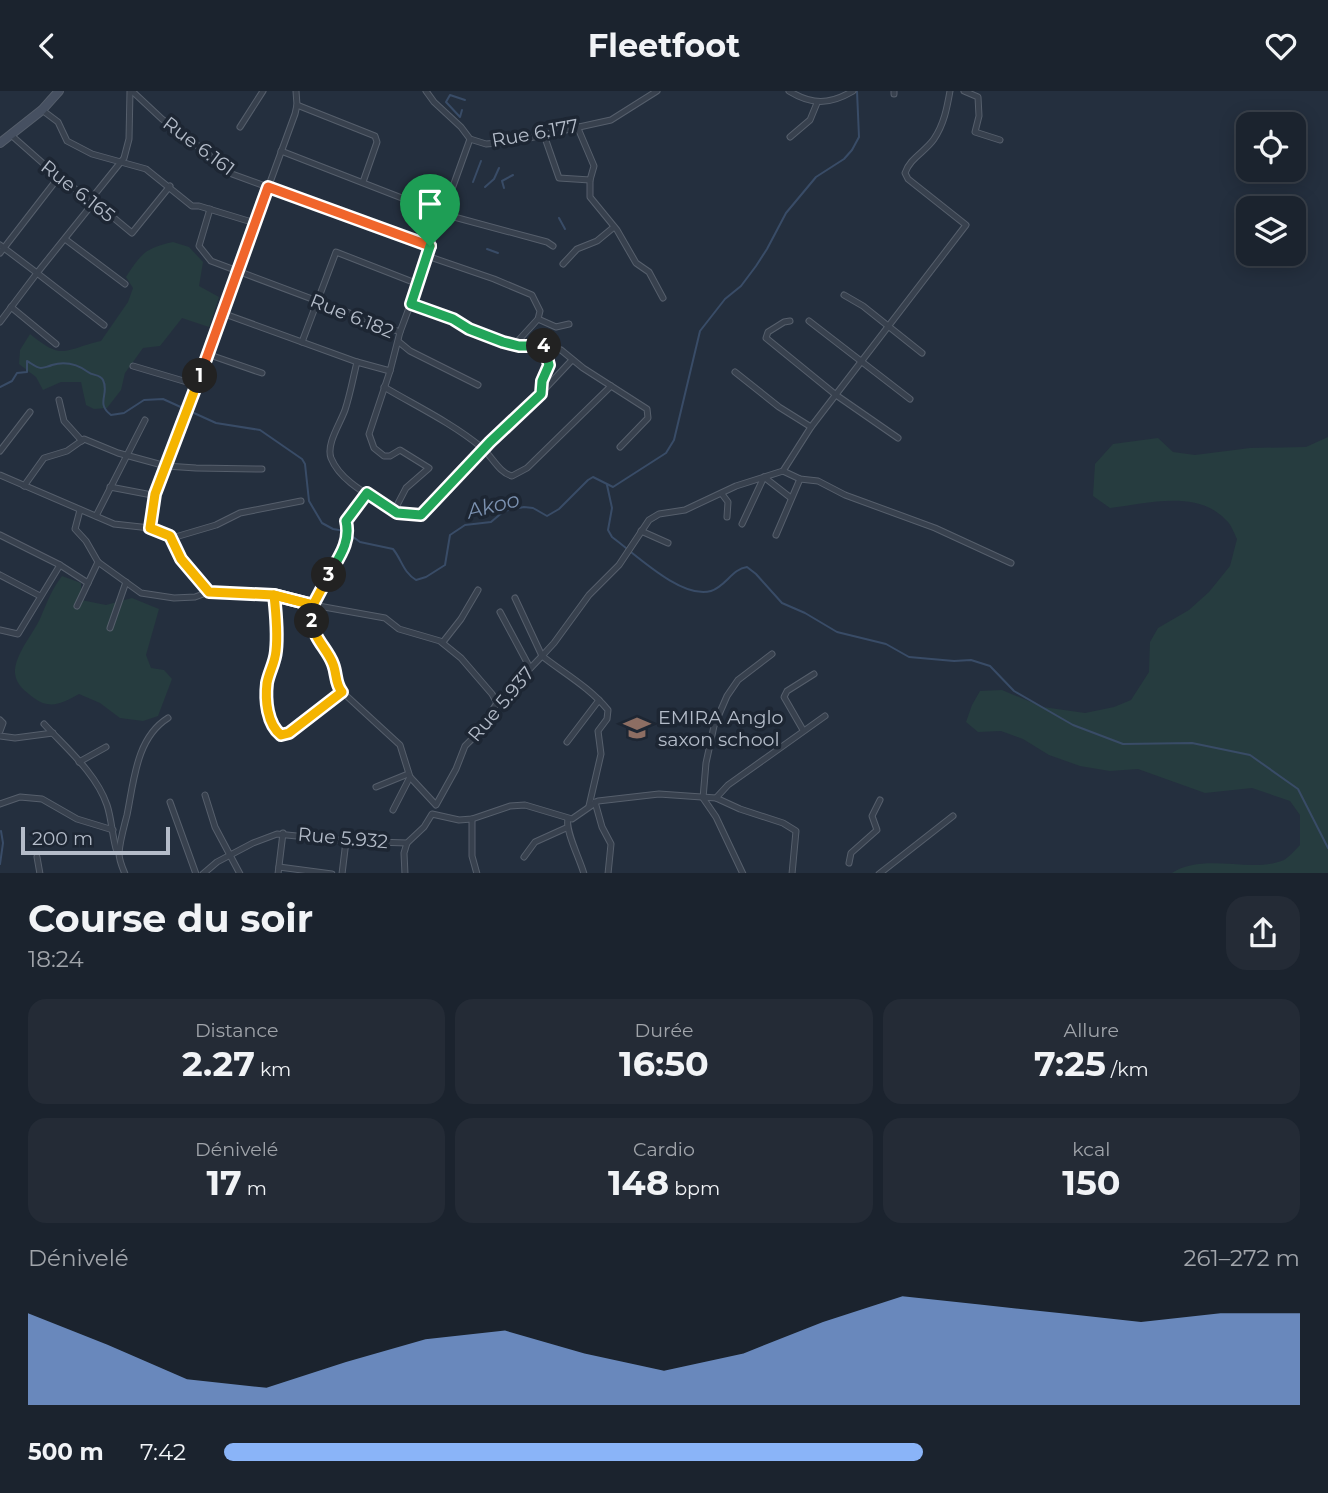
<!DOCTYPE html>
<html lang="fr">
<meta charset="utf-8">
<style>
body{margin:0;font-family:Montserrat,sans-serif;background:#242b36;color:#f1f3f6;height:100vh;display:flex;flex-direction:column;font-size:26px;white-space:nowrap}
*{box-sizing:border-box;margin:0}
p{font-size:23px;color:#a0a4aa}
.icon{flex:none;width:38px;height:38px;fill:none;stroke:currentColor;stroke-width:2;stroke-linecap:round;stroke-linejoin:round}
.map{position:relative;height:782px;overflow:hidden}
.panel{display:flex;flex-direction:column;background:#1b232e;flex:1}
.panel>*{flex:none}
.controls{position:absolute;left:1236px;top:21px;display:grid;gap:14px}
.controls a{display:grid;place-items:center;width:70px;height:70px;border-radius:14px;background:#1b232e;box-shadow:0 4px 18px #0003,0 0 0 2px #39404a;font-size:35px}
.scale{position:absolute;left:21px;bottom:18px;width:149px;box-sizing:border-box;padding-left:7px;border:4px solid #b4bcc9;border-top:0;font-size:19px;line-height:24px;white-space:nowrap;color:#b4bcc9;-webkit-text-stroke:5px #1d2633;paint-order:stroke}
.pin{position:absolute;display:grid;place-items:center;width:60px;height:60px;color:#fff;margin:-72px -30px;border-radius:50% 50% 50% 0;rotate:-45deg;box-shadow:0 0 7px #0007}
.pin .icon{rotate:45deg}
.km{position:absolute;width:35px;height:35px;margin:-18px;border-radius:50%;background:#222;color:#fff;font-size:19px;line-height:35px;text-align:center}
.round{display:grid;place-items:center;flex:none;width:74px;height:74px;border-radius:21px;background:#242b36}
.summary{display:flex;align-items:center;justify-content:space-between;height:119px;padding:0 28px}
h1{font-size:38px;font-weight:700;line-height:52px}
.stats{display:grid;grid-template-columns:repeat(3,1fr);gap:10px;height:119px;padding:7px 28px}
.stats div{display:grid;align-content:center;border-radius:18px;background:#242b36;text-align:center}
.stats b{font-size:35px;font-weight:700}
.stats small{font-size:19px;font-weight:400}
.stats p{font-size:19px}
.chart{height:196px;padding:14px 28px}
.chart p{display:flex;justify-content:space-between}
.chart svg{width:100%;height:126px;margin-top:7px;fill:#8ab4f8;opacity:.7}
ul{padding:0 28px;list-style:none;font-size:23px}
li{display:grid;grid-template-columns:112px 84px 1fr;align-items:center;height:52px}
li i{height:18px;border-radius:9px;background:#8ab4f8}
header{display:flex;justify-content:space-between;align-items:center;height:91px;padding:0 28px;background:#1b232e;font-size:32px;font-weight:700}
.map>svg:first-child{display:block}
</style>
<header><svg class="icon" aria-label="back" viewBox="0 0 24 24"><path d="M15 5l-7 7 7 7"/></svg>Fleetfoot<svg class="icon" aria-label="heart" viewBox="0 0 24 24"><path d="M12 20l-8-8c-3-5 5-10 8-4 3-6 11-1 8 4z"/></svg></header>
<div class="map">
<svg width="1328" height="783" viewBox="0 0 1328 783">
<rect width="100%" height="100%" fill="#242f3e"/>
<g fill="#263c3f">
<path d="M 173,151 L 189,156 L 203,171 L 199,195 L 219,206 L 209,236 L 182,227 L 160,255 L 143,257 L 125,282 L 121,299 L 107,317 L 94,318 L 86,314 L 81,291 L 61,291 L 43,299 L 36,286 L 19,273 L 20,259 L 30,243 C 64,271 64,258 101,250 L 128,211 L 133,197 L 126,186 C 141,163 145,157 173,151 Z"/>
<path d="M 1328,346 L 1328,782 L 1172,782 C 1205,761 1251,783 1284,769 C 1290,765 1295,759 1300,754 L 1300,724 L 1290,710 L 1252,697 L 1205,702 L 1138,678 L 1110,680 L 1080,675 L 1049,664 L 1023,648 L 1001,640 L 978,641 L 966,631 L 972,614 L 980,600 L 1002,599 L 1043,616 L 1085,622 L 1114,616 L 1131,609 L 1149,581 L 1150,551 L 1158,537 L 1189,519 L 1209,501 L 1230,475 L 1237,448 C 1234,442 1231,433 1226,429 C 1197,398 1146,413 1110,417 L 1093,405 L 1095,373 L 1113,353 L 1158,347 L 1173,361 L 1195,364 L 1250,357 L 1306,356 Z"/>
<path d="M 62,485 L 81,492 L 81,509 L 106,514 L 132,507 L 159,518 L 146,564 L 151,577 L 164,579 L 172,588 L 158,625 L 143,630 L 120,627 L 100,612 L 79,603 C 63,612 50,619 34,607 C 25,600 16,594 15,582 C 14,563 36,540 42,523 C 49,507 51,500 62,485 Z"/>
</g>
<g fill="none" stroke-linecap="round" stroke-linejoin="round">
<g stroke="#394c67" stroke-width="2">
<path d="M 462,19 L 460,26 L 446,11 L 450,4 L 465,9"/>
<path d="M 473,91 L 481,70"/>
<path d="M 485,96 L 494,88 L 499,77"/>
<path d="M 504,97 L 502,90 L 513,84"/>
<path d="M 559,127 L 565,138"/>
<path d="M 487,158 L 498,162"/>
<path d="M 0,296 L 12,290 L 17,282 L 27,281 L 27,270 C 31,272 36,277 41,277 C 43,277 50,275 52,274 C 66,270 77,273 88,281 C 93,285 100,283 103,289 C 110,303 95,312 111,324 L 124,322 L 144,309 L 163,308 L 216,332 L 260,339 L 302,368 L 305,373 L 309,410 L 322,432 L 333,438 L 345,440 L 360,451 L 393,458 C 402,469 403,481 416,489 L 426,486 L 445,474 L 450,444 L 465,434 L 491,431 L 504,420 L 524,416 L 533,417 L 547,425 L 559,418 L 588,389 L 593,386 L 613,396 L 666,362 L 674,349 L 700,240 L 725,208 L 741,195 L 756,175 L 767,158 L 786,122 L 816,86 L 844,68 L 852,59 L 859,46 L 857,0"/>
<path d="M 607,394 L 612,417 L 608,439 L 612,446 C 634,462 682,509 711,500 C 726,495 732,478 747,476 L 756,483 L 782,512 L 805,522 L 837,541 L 886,553 L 909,566 L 954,570 L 971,569 L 990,575 L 1014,600 L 1073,634 L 1123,653 L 1192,652 L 1250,664 L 1298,698 L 1328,757"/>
<path d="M 0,773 L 3,752 L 1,740"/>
</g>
<g stroke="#565f6c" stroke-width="7">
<g id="street">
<path d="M 132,0 L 162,28 L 192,50 L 232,83 L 430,155 L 427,165 L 494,188 L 532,204 L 540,220 L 538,228 L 516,252 L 519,255 L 544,255 L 549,274 L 541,303 L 490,350 L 419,424 L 401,423 L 394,420 C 373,406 341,392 331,367 C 326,353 340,333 345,319 C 350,304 353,287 357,271"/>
<path d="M 426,0 L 434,11 L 461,36 L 470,48 L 486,53 L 511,51 L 611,29 L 657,0"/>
<path d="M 789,0 C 812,14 829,14 853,0"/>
<path d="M 964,0 L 978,6 L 979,25 L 975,41 L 1000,49"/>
<path d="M 894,3 L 894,0"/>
<path d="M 297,14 L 375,45 L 377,51 L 363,91"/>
<path d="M 42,19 L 58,31 L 67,50 L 92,63 L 146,78 L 192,115 L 199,115 L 255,132"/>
<path d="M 577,35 L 594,75 L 590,89 L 590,106 L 617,139 L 636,172 L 649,181 L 663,207"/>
<path d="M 240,36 L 263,0"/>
<path d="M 11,44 L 63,90 L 91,108 L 132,142 L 170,95"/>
<path d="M 544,44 L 559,87 L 590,89"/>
<path d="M 790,46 L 810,29 L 817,12"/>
<path d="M 281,60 L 443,123 L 470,48"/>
<path d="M 91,108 L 124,67 L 129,48 L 130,0"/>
<path d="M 210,118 L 199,155 L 211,170 L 400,241 L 390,280 L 357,271 L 222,222"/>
<path d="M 65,148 L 125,193"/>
<path d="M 0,154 L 37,182 L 94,111"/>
<path d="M 430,155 L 443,123 L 547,151 L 553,155"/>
<path d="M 0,162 L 58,87"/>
<path d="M 563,173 L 577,158 L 597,150 L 614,136"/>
<path d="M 418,193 L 427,165"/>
<path d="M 844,204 L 863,215 L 922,262"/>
<path d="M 411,213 C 425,218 440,222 453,228 C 472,237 494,254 516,252"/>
<path d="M 11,216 L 56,253"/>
<path d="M 538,228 L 556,236 L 569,233"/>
<path d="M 790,230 L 784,231 L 768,241 L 766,247 L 836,304 L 898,347"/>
<path d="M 809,230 L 910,308"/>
<path d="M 0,231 L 37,182 L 104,234"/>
<path d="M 302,251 L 336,161 L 418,193 L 400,241"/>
<path d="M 399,251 L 410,260 L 478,294"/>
<path d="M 544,255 L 561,259 L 583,277 L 647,318 L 648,327 L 620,356"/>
<path d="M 207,263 L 262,282"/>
<path d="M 133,275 L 197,294"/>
<path d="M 390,280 L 369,343 L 374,357 L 384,365 L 390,365 L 400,359 L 429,377 L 406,397 L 394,420"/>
<path d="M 735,281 L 779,316 L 811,336"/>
<path d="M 384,296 C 416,315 452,332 481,356 C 492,365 499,382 512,385 L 527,377 L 611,295"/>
<path d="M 541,302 L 572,269"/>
<path d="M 59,309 L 64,330 L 82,350"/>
<path d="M 0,360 L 30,321"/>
<path d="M 783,380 L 800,388 L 818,390 L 845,404 L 935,437 L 1011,472"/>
<path d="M 0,384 L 114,433 L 150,437 L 168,442 L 172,447 L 181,468 L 209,501 L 274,504 L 313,514 L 315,545 L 332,571 L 339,598 L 400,654 L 410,686 L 436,714 L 456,678 L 465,655 L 476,644 L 497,612 L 542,565 C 565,583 589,596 608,619 L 607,628 L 598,640 L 601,663 L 589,715"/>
<path d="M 24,395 L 44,367 L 67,360 L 84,348 L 118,362 L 166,375 L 196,377 L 262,378"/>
<path d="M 110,396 L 152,404 L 157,401 L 295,23 L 297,14 L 296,0"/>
<path d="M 367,402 L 346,430 C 352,461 323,486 313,514 L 385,527 L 399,538 L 440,550 L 461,567 L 492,603 L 497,612"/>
<path d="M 722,403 L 728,411 L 727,426"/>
<path d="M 80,419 L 75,438 L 86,450 L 98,471 L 141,502 L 174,507 L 195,506 L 209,501"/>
<path d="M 96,425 L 145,329"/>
<path d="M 742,433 L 764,386 L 791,407"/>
<path d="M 150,437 L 155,403"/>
<path d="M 641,440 L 668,452"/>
<path d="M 0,444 L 60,474 L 88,492"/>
<path d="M 776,444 L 800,388"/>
<path d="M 172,447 L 216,434 L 240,422 L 301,410"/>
<path d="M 0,484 L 40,505"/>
<path d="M 274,504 C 276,521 278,538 277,555 C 276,568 269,579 267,592 C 265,609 267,633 281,644 L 286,643 L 342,601"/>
<path d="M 515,507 L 542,565 L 554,552 L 589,504 L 619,474 L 649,429 L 659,423 L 685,419 L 736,395 L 783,380 L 811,336 L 966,134 L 908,88 L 905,82 C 910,67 925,61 934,48 C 944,33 947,17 950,0"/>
<path d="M 77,515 L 98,471"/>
<path d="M 500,521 L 530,577"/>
<path d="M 110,537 L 126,491"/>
<path d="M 0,539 L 18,543 L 60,474"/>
<path d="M 443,551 L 461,528 L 478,499"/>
<path d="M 0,629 L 3,632 L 0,640"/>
<path d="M 44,633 C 66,657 96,682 107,714 C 112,729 112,746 117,761"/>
<path d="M 803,639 L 784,606 L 787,600 L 814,583"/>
<path d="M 0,645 L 15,647 L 53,642"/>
<path d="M 567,651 L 599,609"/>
<path d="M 79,671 L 106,656"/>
<path d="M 376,696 L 408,683"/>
<path d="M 205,704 L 215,736 L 240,783"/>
<path d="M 716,707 L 728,694 L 825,625"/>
<path d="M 170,711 L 196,783"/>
<path d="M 595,711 L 602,736 L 611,753 L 608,783"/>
<path d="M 0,713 L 20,706 L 42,708 L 77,728 L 113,739"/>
<path d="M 393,719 L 410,686"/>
<path d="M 472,728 L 472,765 L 477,783"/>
<path d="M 568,728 C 565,740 580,768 584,783"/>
<path d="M 37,766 L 40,783"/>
<path d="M 524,766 L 535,751 L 566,737"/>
<path d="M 849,772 L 851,762 L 877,739 L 872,725 L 880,709"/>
<path d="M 279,776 L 332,783"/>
<path d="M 125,783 C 122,776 119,768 119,762 C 120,749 124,736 127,724 C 134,690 136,647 168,627"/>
<path d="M 203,783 L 217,771 L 253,752 L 277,743 L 346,750 L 407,752 L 424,736 L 432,723 L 459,729 L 472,728 L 510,715 L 525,714 L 572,728 L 598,710 L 659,703 L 716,707 L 740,718 L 783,732 L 796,740 L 792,783"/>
<path d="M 278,783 L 283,742"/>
<path d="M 342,783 L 346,750"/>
<path d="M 405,783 L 404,762 L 407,752"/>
<path d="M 743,783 L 716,726 L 703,707 L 706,672 L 714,635 L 727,605 L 738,589 L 772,563"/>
<path d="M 879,783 L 953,725"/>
</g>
</g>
<g stroke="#565f6c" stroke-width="10">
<path id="secondary" d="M 0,52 L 42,19 L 59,0"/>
</g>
<use href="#street" stroke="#38414e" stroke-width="5"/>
<use href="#secondary" stroke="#465061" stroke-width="8"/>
</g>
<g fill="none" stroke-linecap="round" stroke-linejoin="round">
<g stroke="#fff" stroke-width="14">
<path id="split-1" d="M 200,285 L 268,96 L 430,155"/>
</g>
<g stroke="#fff" stroke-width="14">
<path id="split-2" d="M 200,285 L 155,403 L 150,437 L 170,445 L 181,468 L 209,501 L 274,504 L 313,514 L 312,530"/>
</g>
<g stroke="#fff" stroke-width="14">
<path id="split-3" d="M 312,530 C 314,549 327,557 333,573 C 337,583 335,593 342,601 L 289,642 L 281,644 C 267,633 265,609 267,592 C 269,581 275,572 276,560 C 278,542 276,522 274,504 L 313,514 L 329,484"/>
</g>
<g stroke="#fff" stroke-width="14">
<path id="split-4" d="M 329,484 C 339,466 351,451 346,430 L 367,402 L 397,422 L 421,424 L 490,351 L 541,303 L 542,290 L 549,274 L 544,255"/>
</g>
<g stroke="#fff" stroke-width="14">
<path id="split-5" d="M 430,155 L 411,213 L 453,228 L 469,238 L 503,251 L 519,255 L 544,255"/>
</g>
<use href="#split-1" stroke="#f0652b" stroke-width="9"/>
<use href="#split-2" stroke="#f5b400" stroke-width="9"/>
<use href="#split-3" stroke="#f5b400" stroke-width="9"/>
<use href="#split-4" stroke="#22a559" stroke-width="9"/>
<use href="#split-5" stroke="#22a559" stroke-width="9"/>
</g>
<defs>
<g id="school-bare" transform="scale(2.1)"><path d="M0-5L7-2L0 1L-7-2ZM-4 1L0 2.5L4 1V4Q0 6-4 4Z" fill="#8d6e63" stroke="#1d2633" stroke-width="2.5" paint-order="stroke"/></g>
</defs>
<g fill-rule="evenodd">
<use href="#school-bare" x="637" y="637"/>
</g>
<g text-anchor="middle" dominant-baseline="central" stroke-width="7" stroke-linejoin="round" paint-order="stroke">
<g font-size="19" fill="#b4bcc9" stroke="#1d2633">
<text transform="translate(535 42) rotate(-10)">Rue 6.177</text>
<text transform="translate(199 55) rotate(37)">Rue 6.161</text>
<text transform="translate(78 100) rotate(38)">Rue 6.165</text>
<text transform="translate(352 225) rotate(22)">Rue 6.182</text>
<text transform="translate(501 613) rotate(-50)">Rue 5.937</text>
<text transform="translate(343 747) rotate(5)">Rue 5.932</text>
</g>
<g font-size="19" fill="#b4bcc9" stroke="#1d2633" text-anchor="start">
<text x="658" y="626">EMIRA Anglo<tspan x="658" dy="22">saxon school</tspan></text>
</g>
<g font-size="21" font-style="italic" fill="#7c92b1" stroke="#1d2633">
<text transform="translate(493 414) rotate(-14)">Akoo</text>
</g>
</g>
</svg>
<div class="controls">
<a><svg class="icon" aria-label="locate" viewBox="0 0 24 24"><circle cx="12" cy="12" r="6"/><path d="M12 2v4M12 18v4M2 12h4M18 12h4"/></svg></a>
<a><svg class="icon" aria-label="layers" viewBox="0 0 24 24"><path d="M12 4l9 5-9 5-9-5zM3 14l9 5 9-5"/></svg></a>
</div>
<div class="scale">200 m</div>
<div class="pin" style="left:430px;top:155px;background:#1e9e55"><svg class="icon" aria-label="arrive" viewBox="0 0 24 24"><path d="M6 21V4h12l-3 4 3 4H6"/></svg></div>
<b class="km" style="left:200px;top:285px">1</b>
<b class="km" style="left:312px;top:530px">2</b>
<b class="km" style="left:329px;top:484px">3</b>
<b class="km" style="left:544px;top:255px">4</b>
</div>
<section class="panel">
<div class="summary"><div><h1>Course du soir</h1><p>18:24</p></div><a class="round"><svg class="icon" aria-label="share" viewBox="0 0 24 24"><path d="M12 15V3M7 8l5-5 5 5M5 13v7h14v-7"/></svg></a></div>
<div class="stats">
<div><p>Distance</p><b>2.27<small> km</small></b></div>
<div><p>Durée</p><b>16:50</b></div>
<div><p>Allure</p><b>7:25<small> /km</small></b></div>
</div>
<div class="stats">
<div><p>Dénivelé</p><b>17<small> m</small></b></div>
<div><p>Cardio</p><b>148<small> bpm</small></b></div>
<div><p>kcal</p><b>150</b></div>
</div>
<div class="chart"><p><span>Dénivelé</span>261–272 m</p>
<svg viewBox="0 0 160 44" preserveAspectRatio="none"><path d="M0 44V12L10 23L20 35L30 38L40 29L50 21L60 18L70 26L80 32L90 26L100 15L110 6L120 9L130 12L140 15L150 12L160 12V44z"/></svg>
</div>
<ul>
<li><b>500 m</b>7:42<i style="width:65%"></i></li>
</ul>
</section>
